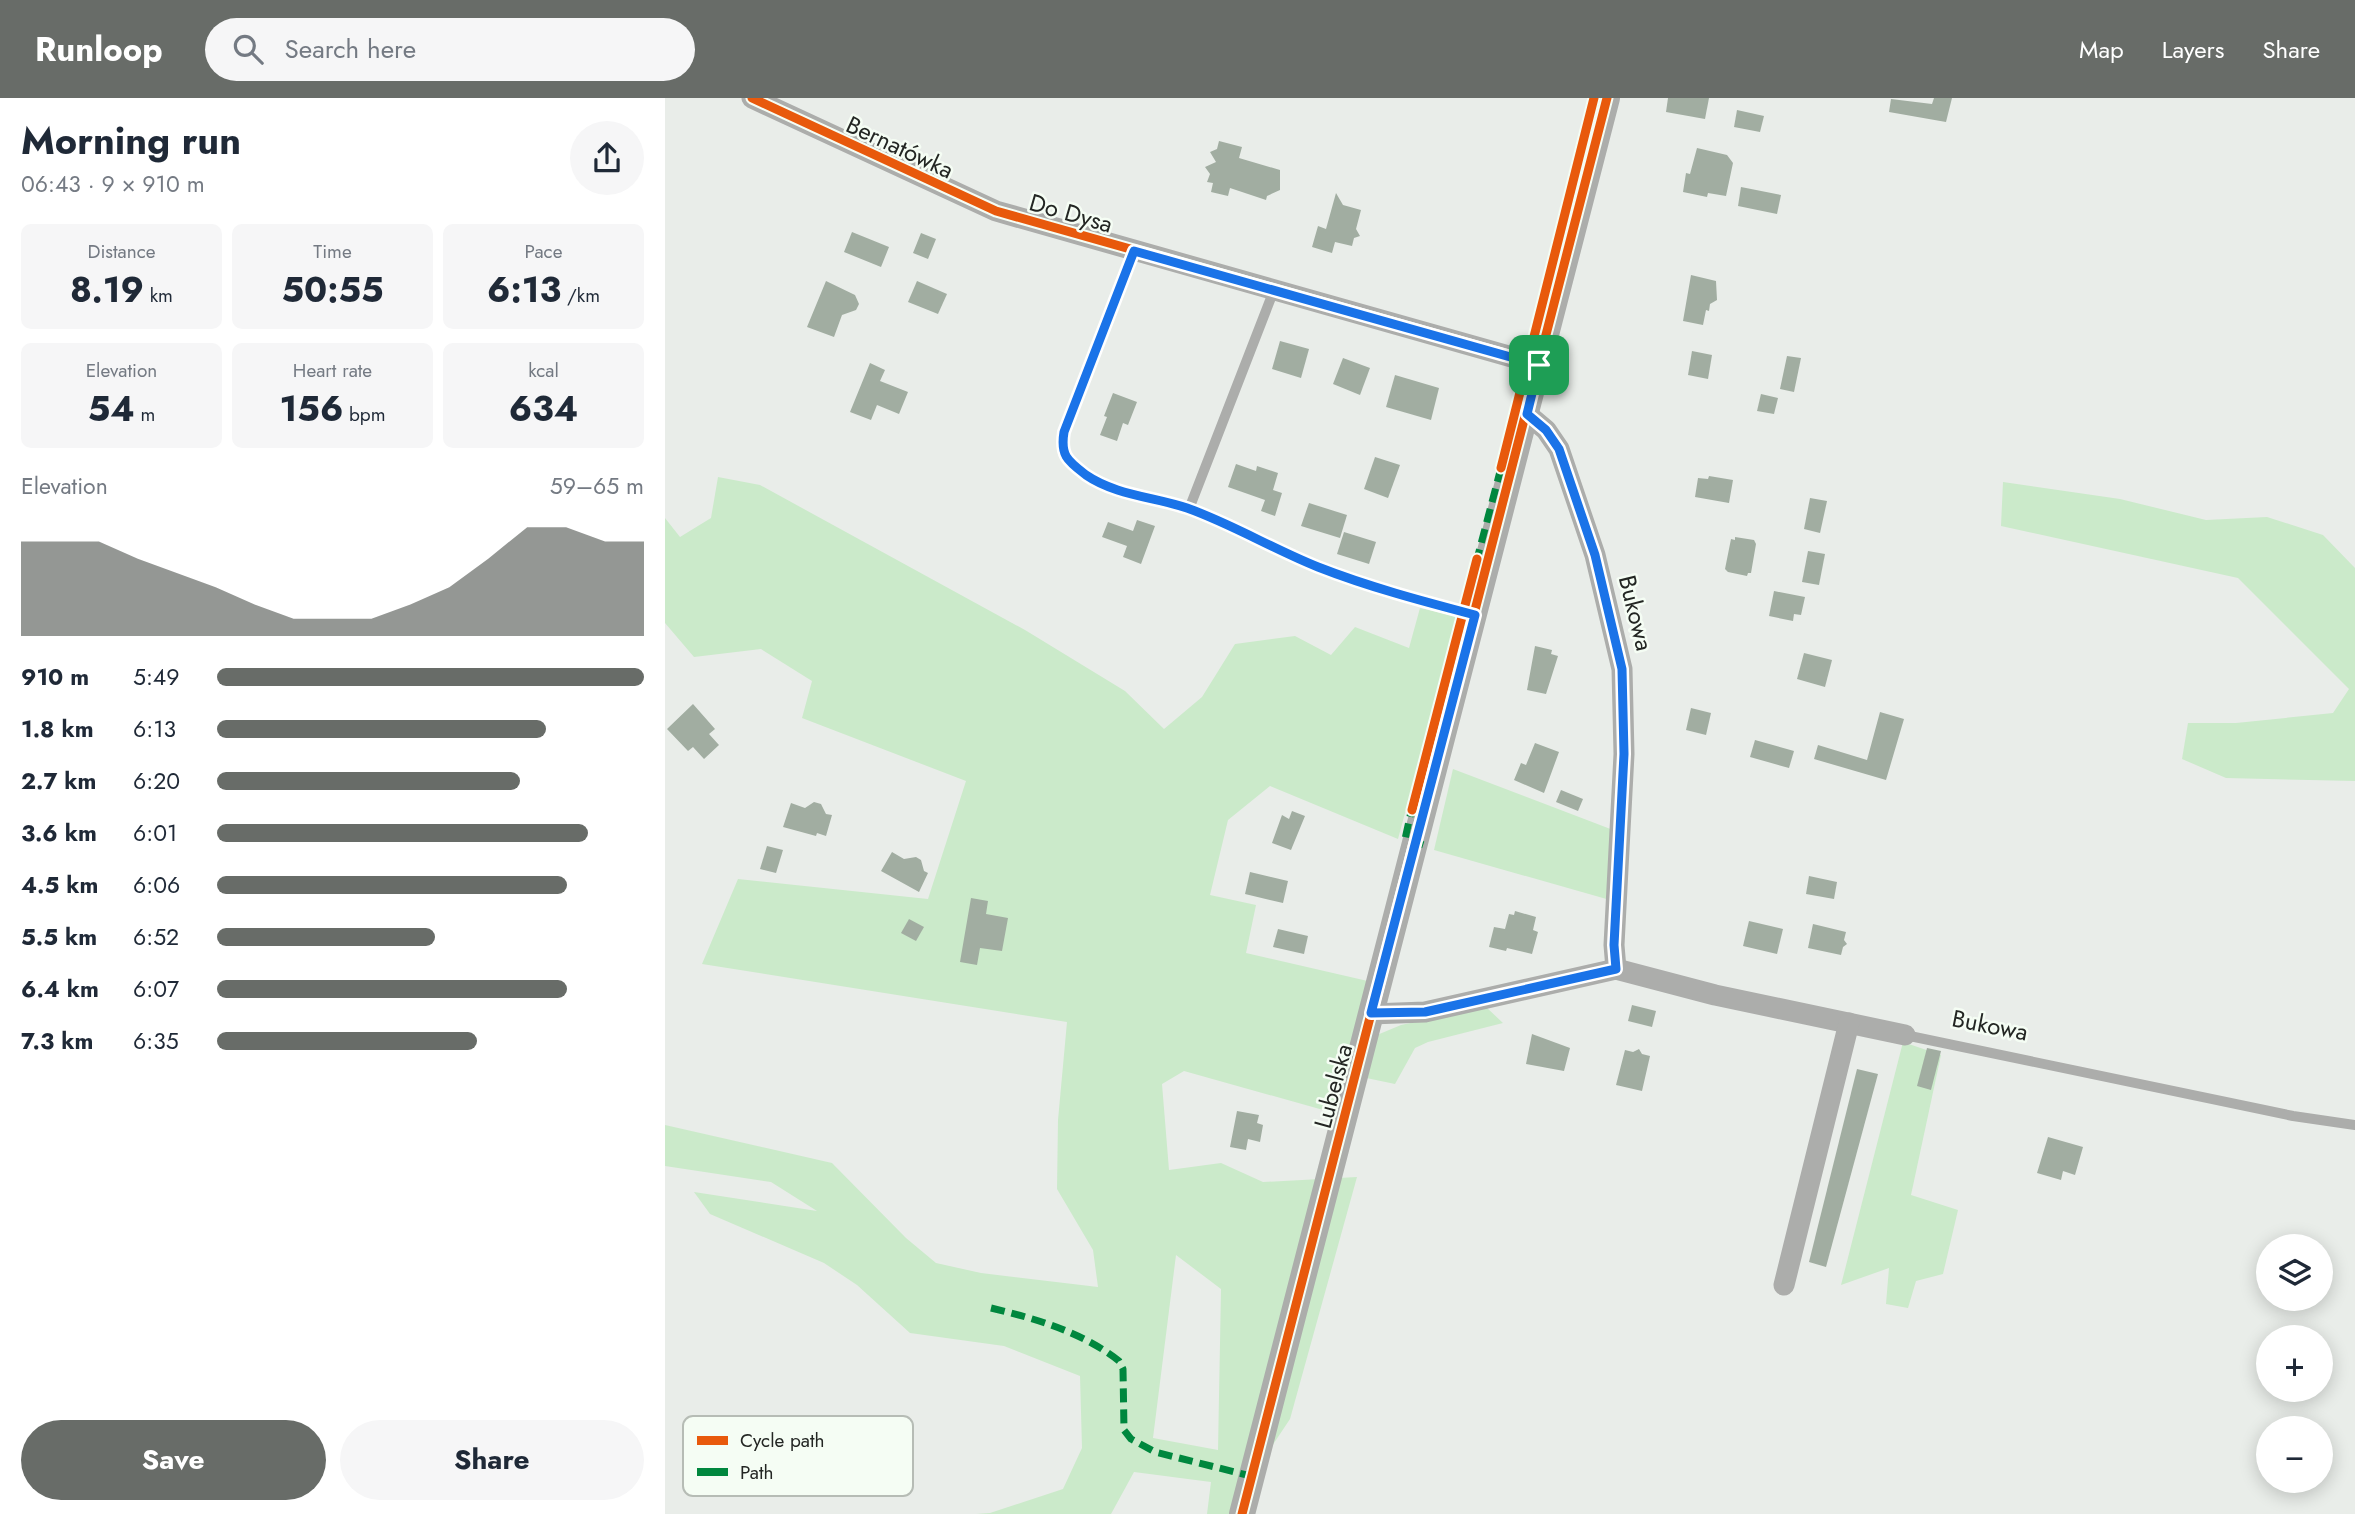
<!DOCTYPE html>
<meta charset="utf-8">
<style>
body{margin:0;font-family:Jost,sans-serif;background:#f6f6f7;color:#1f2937;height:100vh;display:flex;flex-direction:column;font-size:26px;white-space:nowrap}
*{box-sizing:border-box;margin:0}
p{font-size:23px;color:#747a83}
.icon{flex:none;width:38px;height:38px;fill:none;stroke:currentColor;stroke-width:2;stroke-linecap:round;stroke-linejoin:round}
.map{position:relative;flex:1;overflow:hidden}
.panel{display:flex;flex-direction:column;background:#fff;width:665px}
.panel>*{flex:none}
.buttons{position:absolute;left:1591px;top:1136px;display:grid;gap:14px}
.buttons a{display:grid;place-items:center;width:77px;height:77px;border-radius:50%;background:#fff;box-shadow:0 4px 18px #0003;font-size:35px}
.pin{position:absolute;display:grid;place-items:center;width:60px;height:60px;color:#fff;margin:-30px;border-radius:14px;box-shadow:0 4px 10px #0006}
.round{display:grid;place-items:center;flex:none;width:74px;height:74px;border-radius:37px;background:#f6f6f7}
.overview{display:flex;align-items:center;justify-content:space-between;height:119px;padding:0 21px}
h1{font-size:38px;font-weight:700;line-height:52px}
.figures{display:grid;grid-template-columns:repeat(3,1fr);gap:10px;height:119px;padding:7px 21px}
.figures div{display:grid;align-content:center;border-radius:10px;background:#f6f6f7;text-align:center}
.figures b{font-size:35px;font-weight:700}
.figures small{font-size:19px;font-weight:400}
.figures p{font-size:19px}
.chart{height:196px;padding:14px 21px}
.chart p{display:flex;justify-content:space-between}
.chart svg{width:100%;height:126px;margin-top:7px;fill:#686c68;opacity:.7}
.primary-button{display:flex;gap:14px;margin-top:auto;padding:14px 21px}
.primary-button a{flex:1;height:80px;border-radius:42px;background:#686c68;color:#fff;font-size:28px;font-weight:700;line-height:80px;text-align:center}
.primary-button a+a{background:#f6f6f7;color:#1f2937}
ul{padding:0 21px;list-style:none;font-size:23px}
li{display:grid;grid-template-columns:112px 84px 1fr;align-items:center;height:52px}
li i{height:18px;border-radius:9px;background:#686c68}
header{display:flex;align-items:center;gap:42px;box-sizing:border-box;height:98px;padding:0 35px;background:#686c68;color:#fff}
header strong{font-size:33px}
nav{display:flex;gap:38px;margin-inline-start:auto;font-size:24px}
.search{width:490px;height:63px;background:#f6f6f7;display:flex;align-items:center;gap:18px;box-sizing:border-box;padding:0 24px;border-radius:38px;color:#747a83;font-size:26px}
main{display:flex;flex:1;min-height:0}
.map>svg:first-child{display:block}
</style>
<header>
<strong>Runloop</strong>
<div class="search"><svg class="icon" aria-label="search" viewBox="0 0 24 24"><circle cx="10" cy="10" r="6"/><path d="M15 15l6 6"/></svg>Search here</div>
<nav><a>Map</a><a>Layers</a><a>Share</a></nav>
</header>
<main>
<section class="panel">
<div class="overview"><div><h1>Morning run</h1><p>06:43 · 9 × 910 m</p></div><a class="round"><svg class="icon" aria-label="share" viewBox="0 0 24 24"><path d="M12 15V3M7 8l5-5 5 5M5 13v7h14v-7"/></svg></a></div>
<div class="figures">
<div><p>Distance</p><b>8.19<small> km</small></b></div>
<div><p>Time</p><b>50:55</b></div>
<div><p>Pace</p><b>6:13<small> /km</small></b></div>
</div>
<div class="figures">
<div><p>Elevation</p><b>54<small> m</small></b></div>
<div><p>Heart rate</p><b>156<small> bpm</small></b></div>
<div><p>kcal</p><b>634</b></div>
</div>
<div class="chart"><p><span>Elevation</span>59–65 m</p>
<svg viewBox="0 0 160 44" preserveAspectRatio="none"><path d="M0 44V11L10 11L20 11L30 17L40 22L50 27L60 33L70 38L80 38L90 38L100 33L110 27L120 17L130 6L140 6L150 11L160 11V44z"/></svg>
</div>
<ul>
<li><b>910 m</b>5:49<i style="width:100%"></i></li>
<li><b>1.8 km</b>6:13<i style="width:77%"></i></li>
<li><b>2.7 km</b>6:20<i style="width:71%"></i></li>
<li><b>3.6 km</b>6:01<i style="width:87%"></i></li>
<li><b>4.5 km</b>6:06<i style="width:82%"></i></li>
<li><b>5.5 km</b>6:52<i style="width:51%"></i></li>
<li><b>6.4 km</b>6:07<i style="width:82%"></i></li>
<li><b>7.3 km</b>6:35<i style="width:61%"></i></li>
</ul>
<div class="primary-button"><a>Save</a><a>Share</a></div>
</section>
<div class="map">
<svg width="1690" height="1416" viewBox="0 0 1690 1416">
<rect width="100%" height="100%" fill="#e9ede9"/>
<g fill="#cbeaca" fill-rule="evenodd">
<path d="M 53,379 L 95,387 L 360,532 L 460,593 L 499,631 L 537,599 L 570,546 L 630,538 L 666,557 L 690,529 L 744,550 L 755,510 L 793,519 L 733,741 L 605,688 L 563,722 L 545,797 L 591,807 L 581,855 L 707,884 L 712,937 L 736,927 L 821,909 L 838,925 L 763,944 L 750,950 L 730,986 L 687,977 L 676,1017 L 519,973 L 497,986 L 504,1072 L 556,1065 L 598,1084 L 692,1079 L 625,1321 L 605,1351 L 582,1416 L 542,1416 L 546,1384 L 469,1374 L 446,1416 L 311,1416 L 325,1415 L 398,1391 L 417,1350 L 415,1278 L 339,1248 L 245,1235 L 192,1187 L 159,1165 L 45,1116 L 29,1094 L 152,1113 L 106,1084 L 0,1068 L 0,1027 L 167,1065 L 241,1140 L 271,1165 L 316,1175 L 433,1189 L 428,1152 L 392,1091 L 393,1022 L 402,924 L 37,866 L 73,781 L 263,801 L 301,683 L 137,620 L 147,583 L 96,551 L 29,559 L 0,525 L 0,420 L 15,439 L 46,420 ZM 511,1157 L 556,1191 L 553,1352 L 488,1340 Z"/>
<path d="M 1338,384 L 1455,401 L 1541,422 L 1602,419 L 1658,437 L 1690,470 L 1690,683 L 1561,680 L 1517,661 L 1523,625 L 1571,625 L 1668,615 L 1684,591 L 1573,480 L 1336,428 Z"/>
<path d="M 788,671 L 956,735 L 952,804 L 769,752 Z"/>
<path d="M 1238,944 L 1276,957 L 1246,1097 L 1293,1112 L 1278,1176 L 1251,1183 L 1243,1210 L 1221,1206 L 1224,1170 L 1176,1187 Z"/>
</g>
<g fill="#a1ada1">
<path d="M 1003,0 L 1044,0 L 1040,21 L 1001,14 Z"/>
<path d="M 1269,0 L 1287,0 L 1281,24 L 1224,14 L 1226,1 L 1267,6 Z"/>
<path d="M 1072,12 L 1099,18 L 1095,34 L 1069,29 Z"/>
<path d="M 554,43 L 577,49 L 574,60 L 615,72 L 615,92 L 602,98 L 601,102 L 565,90 L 563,98 L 546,94 L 548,85 L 542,84 L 545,76 L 540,69 L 551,64 L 545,54 L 552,51 Z"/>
<path d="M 1032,50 L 1062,57 L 1068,65 L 1061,98 L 1043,95 L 1042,99 L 1018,94 L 1021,75 L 1025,76 Z"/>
<path d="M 1076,89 L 1116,97 L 1112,116 L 1073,108 Z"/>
<path d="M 671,95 L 678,107 L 696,112 L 691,131 L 695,138 L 689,140 L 687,148 L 670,144 L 667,155 L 647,149 L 653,128 L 661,131 Z"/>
<path d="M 187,134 L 224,149 L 216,169 L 179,154 Z"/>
<path d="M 256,135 L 271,141 L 263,161 L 248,155 Z"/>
<path d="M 1026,177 L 1051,183 L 1052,202 L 1045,206 L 1044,213 L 1041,212 L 1038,227 L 1018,223 Z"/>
<path d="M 161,183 L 190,197 L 194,206 L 191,212 L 177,217 L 169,239 L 142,229 Z"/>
<path d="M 252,183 L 282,196 L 273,216 L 243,204 Z"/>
<path d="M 615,243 L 644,251 L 636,280 L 607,271 Z"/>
<path d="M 1027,253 L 1047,257 L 1043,281 L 1023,277 Z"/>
<path d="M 1122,258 L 1136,260 L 1129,294 L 1115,291 Z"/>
<path d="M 678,260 L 705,270 L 695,297 L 668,286 Z"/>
<path d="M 205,265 L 220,272 L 215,283 L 243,294 L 234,316 L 212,307 L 206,322 L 185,314 Z"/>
<path d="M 730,277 L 774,290 L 766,322 L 721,309 Z"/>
<path d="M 448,295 L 472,304 L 463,327 L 458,325 L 452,343 L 435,337 L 442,319 L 439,318 Z"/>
<path d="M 1096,296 L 1113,300 L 1109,316 L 1092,313 Z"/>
<path d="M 710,359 L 735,367 L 723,400 L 699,391 Z"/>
<path d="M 571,366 L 591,373 L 592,368 L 613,375 L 608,392 L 617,395 L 610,418 L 596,413 L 600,402 L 563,389 Z"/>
<path d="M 1044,378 L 1068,382 L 1064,405 L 1030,399 L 1033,380 L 1043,381 Z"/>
<path d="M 1145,400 L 1162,403 L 1155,435 L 1139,431 Z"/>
<path d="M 644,405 L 682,417 L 675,440 L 636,428 Z"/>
<path d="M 472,422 L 490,428 L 476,466 L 458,459 L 462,448 L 437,439 L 443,424 L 468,433 Z"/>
<path d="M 679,434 L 711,444 L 704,466 L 672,456 Z"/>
<path d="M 1070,439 L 1089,442 L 1091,446 L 1086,475 L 1083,475 L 1082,478 L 1063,474 L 1060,471 L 1066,441 L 1070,442 Z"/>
<path d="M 1143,453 L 1160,456 L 1154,487 L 1137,484 Z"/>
<path d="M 1109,493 L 1140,499 L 1136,517 L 1129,516 L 1128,523 L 1104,518 Z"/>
<path d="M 870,548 L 887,552 L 886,556 L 893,558 L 881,596 L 862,592 Z"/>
<path d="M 1139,555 L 1167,562 L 1160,589 L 1132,581 Z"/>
<path d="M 28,606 L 50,631 L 44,636 L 54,647 L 39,661 L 28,649 L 23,653 L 2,631 Z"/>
<path d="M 1026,610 L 1046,615 L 1041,637 L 1021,632 Z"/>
<path d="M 1215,614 L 1239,621 L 1221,682 L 1149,661 L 1153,647 L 1202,662 Z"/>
<path d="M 1090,642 L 1129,653 L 1124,670 L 1085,659 Z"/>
<path d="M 870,645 L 894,654 L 879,695 L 849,682 L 856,665 L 861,667 Z"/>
<path d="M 896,692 L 918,701 L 913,713 L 891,704 Z"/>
<path d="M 149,704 L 156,706 L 161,716 L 167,717 L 161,738 L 152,735 L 151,738 L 118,729 L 126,705 L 140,710 Z"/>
<path d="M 627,713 L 640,718 L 626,752 L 607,745 L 617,717 L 624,721 Z"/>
<path d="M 102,748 L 118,752 L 111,775 L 95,771 Z"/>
<path d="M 227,754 L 239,761 L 251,759 L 256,762 L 259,773 L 263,775 L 254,794 L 216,773 Z"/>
<path d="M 585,774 L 623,783 L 618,805 L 580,796 Z"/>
<path d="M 1144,778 L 1172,784 L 1169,801 L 1141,796 Z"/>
<path d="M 306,800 L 323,803 L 321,816 L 343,820 L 337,853 L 315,850 L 312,867 L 295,864 Z"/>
<path d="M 850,813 L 871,819 L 868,832 L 873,834 L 867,856 L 842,850 L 841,853 L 824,849 L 829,829 L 840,831 L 844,816 L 849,817 Z"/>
<path d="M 244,821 L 259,829 L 251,843 L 236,835 Z"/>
<path d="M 1084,823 L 1118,831 L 1112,856 L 1078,848 Z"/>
<path d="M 1148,826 L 1181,834 L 1179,842 L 1182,846 L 1178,849 L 1176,857 L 1143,850 Z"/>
<path d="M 613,831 L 643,838 L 639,856 L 608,849 Z"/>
<path d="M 967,907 L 991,913 L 987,929 L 963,923 Z"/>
<path d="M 867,936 L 905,950 L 899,973 L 861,966 Z"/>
<path d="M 1262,950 L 1276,953 L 1266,992 L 1252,988 Z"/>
<path d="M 974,951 L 977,956 L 985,958 L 977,993 L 951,987 L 960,952 L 968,954 Z"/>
<path d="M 1192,971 L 1213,976 L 1161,1169 L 1144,1164 Z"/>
<path d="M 572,1013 L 594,1017 L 592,1025 L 598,1027 L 595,1044 L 583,1041 L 581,1052 L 565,1049 Z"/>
<path d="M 1383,1039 L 1418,1049 L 1410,1077 L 1398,1073 L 1396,1082 L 1372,1075 Z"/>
</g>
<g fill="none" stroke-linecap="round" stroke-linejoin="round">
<g stroke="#acadab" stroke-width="10">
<path d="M 469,153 L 399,334 C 397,346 396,354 405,364 C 435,396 483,396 522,410 C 567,426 609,452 654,469 C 704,489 755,503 807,517"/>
<path d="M 524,411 L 609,192"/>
<path d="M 1240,937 L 1628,1018 L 1690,1027"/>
</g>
<g stroke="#acadab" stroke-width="21">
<path d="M 87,0 L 331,113 L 875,267"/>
<path d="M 862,316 L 881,332 L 894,351 L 930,457 L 957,571 L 959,656 L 949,847 L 951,871"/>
<path d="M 706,916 L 760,914 L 951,871 L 1050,897 L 1240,937"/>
<path d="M 1119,1187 L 1184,925"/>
</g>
<path stroke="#acadab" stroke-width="26" d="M 577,1416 L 942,0"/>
<g stroke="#00873e" stroke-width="7" stroke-dasharray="14 7" stroke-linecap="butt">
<path d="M 811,465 L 837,366"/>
<path d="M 748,705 L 740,741 L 762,748"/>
<path d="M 326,1210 C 372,1221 417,1234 454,1263 L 458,1271 L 459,1332 L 466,1341 L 490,1354 L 586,1378"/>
</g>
<g stroke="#f5fdf4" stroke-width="13">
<g id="cycleway">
<path d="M 87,0 L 331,113 L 875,267"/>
<path d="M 836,370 L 929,0"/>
<path d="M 747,712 L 812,461"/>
<path d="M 577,1416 L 942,0"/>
</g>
</g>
<use href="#cycleway" stroke="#e8590c" stroke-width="9"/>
</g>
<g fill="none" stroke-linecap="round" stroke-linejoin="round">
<g stroke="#fff" stroke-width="14">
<path id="route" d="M 469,153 L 874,267 L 862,316 L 881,332 L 894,351 L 930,457 L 957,571 L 959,656 L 949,847 L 951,871 L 760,914 L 706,915 L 810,517 C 757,503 704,489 653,469 C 608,451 567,426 522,410 C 489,399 450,397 421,377 C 403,363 395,358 399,334 Z"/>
</g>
<use href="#route" stroke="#1a73e8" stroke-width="9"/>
</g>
<g text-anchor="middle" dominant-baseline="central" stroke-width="5" stroke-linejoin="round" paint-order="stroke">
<g font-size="24" fill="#232623" stroke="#f5fdf4">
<text transform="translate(235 49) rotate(25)">Bernatówka</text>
<text transform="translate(406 115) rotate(16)">Do Dysa</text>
<text transform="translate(971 515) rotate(76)">Bukowa</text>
<text transform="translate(1325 927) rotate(11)">Bukowa</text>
<text transform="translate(668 988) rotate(-75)">Lubelska</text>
</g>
</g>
<rect x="18" y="1318" width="230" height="80" rx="10" fill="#f5fdf4" stroke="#b6bcb5" stroke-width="2"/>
<rect x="32" y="1338" width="31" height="9" fill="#e8590c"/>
<rect x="32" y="1370" width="31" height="8" fill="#00873e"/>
<g font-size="19" fill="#232623">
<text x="75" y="1349">Cycle path</text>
<text x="75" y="1381">Path</text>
</g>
</svg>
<div class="buttons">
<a><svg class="icon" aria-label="layers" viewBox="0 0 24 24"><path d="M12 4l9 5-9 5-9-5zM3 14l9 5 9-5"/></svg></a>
<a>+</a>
<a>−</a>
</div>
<div class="pin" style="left:874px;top:267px;background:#1e9e55"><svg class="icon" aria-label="arrive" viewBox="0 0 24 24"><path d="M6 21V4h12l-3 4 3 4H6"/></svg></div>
</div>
</main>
